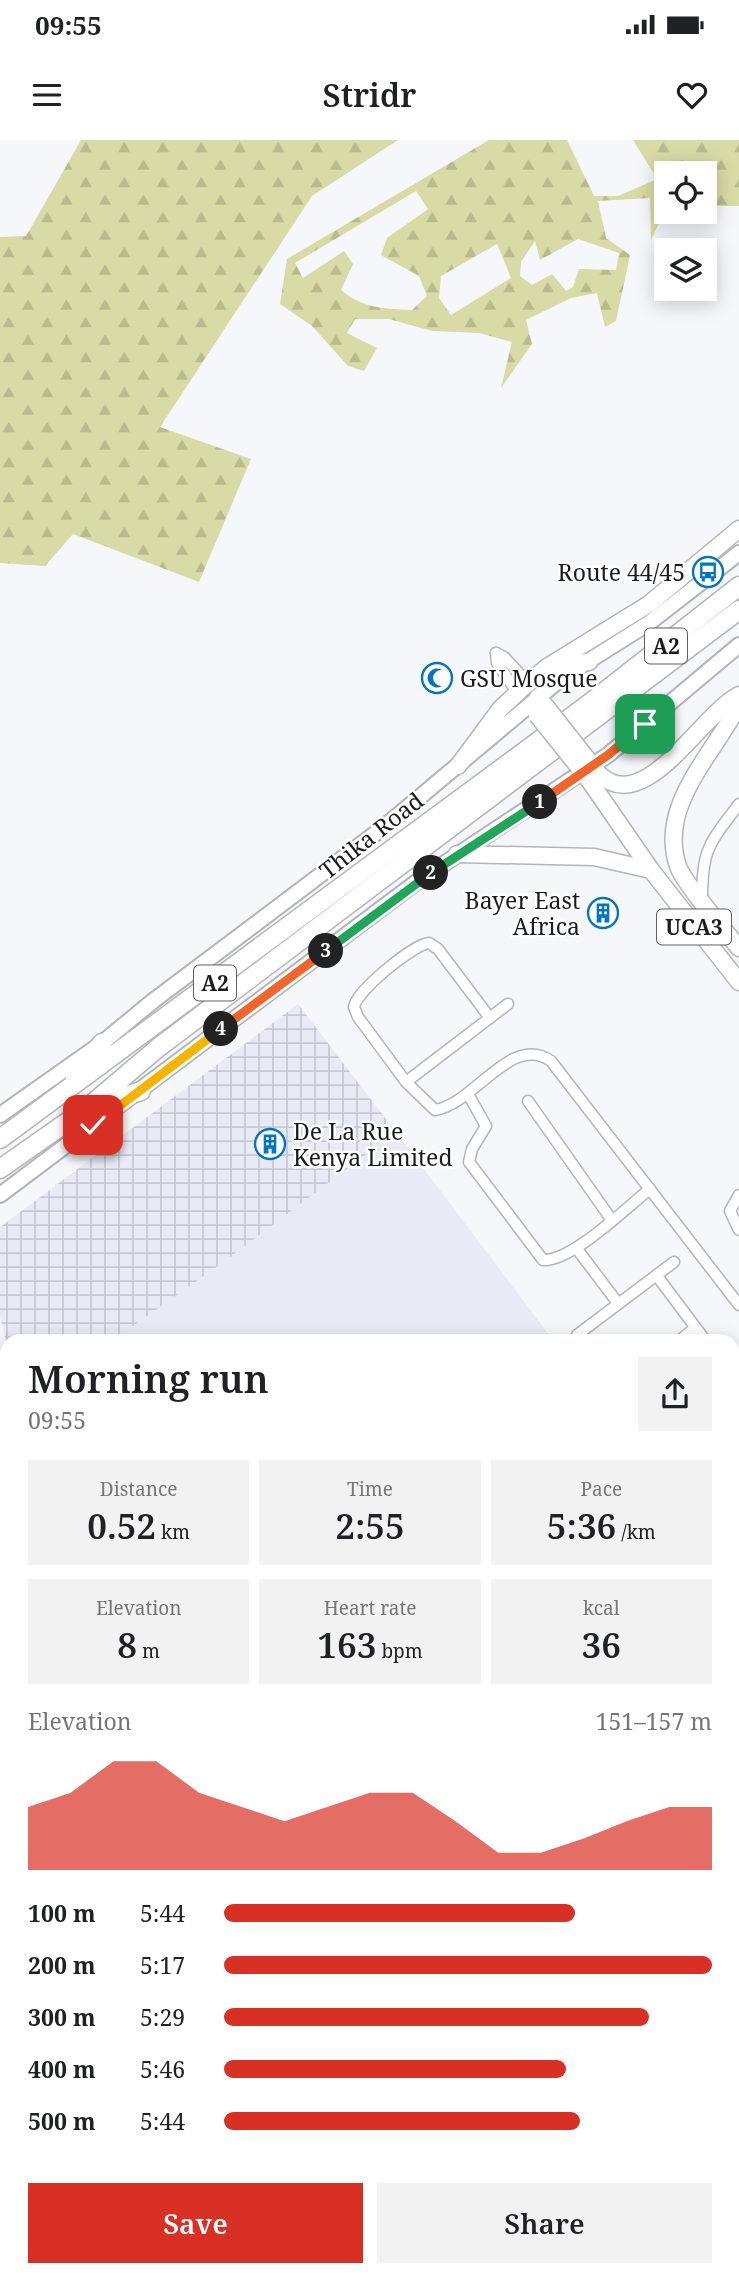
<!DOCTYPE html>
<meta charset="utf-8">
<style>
body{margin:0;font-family:"Noto Serif",serif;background:#f2f2f2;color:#202124;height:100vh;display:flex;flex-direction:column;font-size:26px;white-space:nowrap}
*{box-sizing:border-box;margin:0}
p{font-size:23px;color:#757577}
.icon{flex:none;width:38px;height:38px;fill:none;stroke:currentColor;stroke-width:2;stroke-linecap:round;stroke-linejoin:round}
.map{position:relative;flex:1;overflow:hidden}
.side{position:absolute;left:0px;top:1194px;width:740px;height:943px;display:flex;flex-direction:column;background:#fff;border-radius:21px 21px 0 0;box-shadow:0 4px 18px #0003}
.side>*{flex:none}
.controls{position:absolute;left:654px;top:21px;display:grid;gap:14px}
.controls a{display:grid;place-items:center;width:63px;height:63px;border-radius:0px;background:#fff;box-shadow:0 4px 18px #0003;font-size:35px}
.pin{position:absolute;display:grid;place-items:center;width:60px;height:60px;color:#fff;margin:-30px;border-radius:14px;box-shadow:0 4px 10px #0006}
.km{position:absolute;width:35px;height:35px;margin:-18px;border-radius:50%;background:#222;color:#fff;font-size:19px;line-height:35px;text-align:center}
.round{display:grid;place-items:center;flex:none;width:74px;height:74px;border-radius:0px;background:#f2f2f2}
.overview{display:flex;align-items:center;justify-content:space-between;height:119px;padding:0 28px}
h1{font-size:38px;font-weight:600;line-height:52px}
.metrics{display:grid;grid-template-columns:repeat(3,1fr);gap:10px;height:119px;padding:7px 28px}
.metrics div{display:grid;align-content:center;border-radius:0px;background:#f2f2f2;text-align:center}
.metrics b{font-size:35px;font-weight:600}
.metrics small{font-size:19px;font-weight:400}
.metrics p{font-size:19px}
.chart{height:196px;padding:14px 28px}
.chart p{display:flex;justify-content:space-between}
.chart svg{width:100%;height:126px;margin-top:7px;fill:#d93025;opacity:.7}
.cta{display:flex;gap:14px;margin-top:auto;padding:14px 28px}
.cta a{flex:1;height:80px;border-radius:0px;background:#d93025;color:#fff;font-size:28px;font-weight:600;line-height:80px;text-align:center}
.cta a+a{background:#f2f2f2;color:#202124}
ul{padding:0 28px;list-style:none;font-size:23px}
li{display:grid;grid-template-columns:112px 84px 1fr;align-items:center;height:52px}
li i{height:18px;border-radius:9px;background:#d93025}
.status{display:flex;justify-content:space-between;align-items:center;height:49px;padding:0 35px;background:#fff;direction:ltr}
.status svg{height:19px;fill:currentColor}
header{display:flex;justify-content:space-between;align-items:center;height:91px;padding:0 28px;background:#fff;font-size:32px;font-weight:600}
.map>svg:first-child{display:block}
</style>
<div class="status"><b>09:55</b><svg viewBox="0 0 49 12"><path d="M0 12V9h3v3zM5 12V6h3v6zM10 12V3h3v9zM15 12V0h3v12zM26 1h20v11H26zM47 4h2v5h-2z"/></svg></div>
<header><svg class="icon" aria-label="menu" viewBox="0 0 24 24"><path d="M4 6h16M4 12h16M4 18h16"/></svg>Stridr<svg class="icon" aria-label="heart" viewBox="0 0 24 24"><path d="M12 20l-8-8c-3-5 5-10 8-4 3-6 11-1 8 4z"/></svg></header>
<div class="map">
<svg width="739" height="2136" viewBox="0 0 739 2136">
<defs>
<pattern id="industrial-grid" width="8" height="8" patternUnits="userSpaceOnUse" patternTransform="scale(1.75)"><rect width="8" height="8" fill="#e8ebf6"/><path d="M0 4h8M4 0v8" fill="none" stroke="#c6c9d2"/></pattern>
<pattern id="forest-firs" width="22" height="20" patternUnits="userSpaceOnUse" patternTransform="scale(1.75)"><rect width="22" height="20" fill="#d8dba5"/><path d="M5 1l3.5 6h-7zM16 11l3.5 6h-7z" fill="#b9bb8e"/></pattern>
</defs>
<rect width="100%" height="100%" fill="#f6f7fb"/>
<g fill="#e8ebf6">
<path d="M 396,992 L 553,1200 L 112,1200 L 225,1121 Z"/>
<path d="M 733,1441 L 739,1449 L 739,1599 L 733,1600 Z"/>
</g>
<path fill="url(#industrial-grid)" d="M 298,864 L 396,992 L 225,1121 L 113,1200 L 7,1200 L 7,1205 L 0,1177 L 0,1087 Z"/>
<g fill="url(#forest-firs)" fill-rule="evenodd">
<path d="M 81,0 L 398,0 L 312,56 L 160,287 L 251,319 L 199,442 L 73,394 L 45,426 L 0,423 L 0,97 L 26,96 Z"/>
<path d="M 489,0 L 567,0 L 594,56 L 618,56 L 657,39 L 633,0 L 739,0 L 739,66 L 705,66 L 705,33 L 667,33 L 667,67 L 651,100 L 650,58 L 598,61 L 606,98 L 630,115 L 616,181 L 605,187 L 597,153 L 571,158 L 526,180 L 532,204 L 501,248 L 512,202 L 479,193 L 432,191 L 389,179 L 355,179 L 347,193 L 377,208 L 364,231 L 348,226 L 312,186 L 280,164 L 287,119 ZM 416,51 L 428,69 L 387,98 L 381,115 L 419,136 L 427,156 L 412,170 C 385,169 362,168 341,150 L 353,124 L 344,111 L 303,138 L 295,123 ZM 578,99 L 619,113 L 616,130 L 579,129 L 573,147 L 566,151 L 552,134 L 532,145 L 520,136 L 521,122 L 535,101 L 540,120 ZM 497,104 L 511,138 L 451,175 L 439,158 L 441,136 Z"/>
</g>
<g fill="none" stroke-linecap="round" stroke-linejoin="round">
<g stroke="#8ac8ee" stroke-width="2.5">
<path d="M 733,2103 L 739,2096"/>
<path d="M 707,2136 L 710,2130"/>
</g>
<g stroke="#b4b5b9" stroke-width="13">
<g id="street">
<path d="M 496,513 L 497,523 L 517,552"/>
<path d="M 496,513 L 504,517 L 528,543"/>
<path d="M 702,760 C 702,708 709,704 739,664"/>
<path d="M 490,878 L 438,809 L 429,803 C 414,804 356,851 354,867 L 358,877 L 406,942 L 435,970 C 475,964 510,893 551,921 L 739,1165"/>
<path d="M 406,942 L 508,864"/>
<path d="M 468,954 L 486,986 L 472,1009 L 469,1022 L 543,1120 C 571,1122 626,1068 650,1049"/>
<path d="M 528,961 L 611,1079"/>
<path d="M 739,1055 L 730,1071 L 739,1090"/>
<path d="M 577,1109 L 617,1162"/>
<path d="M 657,1136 L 705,1200"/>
<path d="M 577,1195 L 674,1122"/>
<path d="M 680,1200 L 695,1188"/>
<path d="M 733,1237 L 739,1244"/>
<path d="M 0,1250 L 7,1281"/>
<path d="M 733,1340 L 739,1335"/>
<path d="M 733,1371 L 739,1379"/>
<path d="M 733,1617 L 739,1617"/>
<path d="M 0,1697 L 7,1696"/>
<path d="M 0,1830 L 7,1830"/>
<path d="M 733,1866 L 739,1865"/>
<path d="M 733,1928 L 739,1927"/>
<path d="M 7,1998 L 7,2025"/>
<path d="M 180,2130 L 183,2136"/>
<path d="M 304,2130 L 305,2136"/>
<path d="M 426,2130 L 426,2136"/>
<path d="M 119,2136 L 136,2130"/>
<path d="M 553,2136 L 558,2130"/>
</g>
</g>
<g stroke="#b4b5b9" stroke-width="18">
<g id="secondary">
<path d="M 0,975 L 102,903 L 153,861 L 384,687 L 563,537 L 649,483 L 739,413"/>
<path d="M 0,1055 L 418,741 L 608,615 L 739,505"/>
</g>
</g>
<g stroke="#b4b5b9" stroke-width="19">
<g id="primary">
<path d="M 553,526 L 589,522"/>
<path d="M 538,557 L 547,568"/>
<path d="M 739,564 C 715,613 657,665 678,726 C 683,742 726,792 739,808"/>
<path d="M 458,626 L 501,568 L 528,543 L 547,527 L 649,464 L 739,389"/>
<path d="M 599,634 C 645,678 702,573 739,555"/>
<path d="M 589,640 L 651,730 L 739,842"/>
<path d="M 457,714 L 594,717 L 651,730"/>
</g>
</g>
<g stroke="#b4b5b9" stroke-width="21">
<g id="highway">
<path d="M 75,938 L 102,903"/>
<path d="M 95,966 L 141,951"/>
<path d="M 0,999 L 590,563 L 739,446"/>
<path d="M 0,1029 L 87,968 L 159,907 L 739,470"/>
</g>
</g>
<use href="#street" stroke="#fff" stroke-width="10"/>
<use href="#secondary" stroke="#fff" stroke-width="14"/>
<use href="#primary" stroke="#fff" stroke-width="16"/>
<use href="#highway" stroke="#fff" stroke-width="18"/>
<g stroke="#b4b5b9" stroke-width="19" stroke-linecap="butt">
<g id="primary-bridge">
<path d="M 547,568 L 599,634"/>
<path d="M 537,575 L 589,640"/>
</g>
</g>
<use href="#primary-bridge" stroke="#fff" stroke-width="16"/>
</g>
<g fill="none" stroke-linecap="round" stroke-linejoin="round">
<g stroke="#fff" stroke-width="14">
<path id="split-1" d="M 540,662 L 608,615 L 645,584"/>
</g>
<g stroke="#fff" stroke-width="14">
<path id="split-2" d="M 431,733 L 540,662"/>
</g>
<g stroke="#fff" stroke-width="14">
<path id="split-3" d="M 326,811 L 431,733"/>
</g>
<g stroke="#fff" stroke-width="14">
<path id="split-4" d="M 221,889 L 326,811"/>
</g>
<g stroke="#fff" stroke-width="14">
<path id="split-5" d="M 117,968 L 221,889"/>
</g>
<g stroke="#fff" stroke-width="14">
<path id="split-6" d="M 93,985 L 117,968"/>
</g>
<use href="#split-1" stroke="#f0652b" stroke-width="9"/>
<use href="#split-2" stroke="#22a559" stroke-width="9"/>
<use href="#split-3" stroke="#22a559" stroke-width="9"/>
<use href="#split-4" stroke="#f0652b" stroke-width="9"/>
<use href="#split-5" stroke="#f5b400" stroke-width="9"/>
<use href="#split-6" stroke="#f5b400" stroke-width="9"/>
</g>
<defs>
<g id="bus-ring" transform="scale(1.575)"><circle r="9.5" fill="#fff" stroke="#0175bf" stroke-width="1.5"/><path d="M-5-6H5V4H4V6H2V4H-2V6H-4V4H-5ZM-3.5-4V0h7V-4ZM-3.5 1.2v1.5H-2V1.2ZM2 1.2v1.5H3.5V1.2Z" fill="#0175bf"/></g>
<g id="mosque-ring" transform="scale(1.575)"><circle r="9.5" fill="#fff" stroke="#0175bf" stroke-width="1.5"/><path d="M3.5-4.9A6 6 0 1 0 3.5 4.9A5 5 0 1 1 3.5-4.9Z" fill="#0175bf"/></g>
<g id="building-ring" transform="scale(1.575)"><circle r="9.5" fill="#fff" stroke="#0175bf" stroke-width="1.5"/><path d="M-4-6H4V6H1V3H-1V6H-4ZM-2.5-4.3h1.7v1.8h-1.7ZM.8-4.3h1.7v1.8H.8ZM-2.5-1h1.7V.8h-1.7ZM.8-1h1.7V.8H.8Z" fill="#0175bf"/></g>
</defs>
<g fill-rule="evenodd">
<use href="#bus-ring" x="708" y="432"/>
<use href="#mosque-ring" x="437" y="538"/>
<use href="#building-ring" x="603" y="773"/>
<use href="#building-ring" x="270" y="1004"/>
</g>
<g text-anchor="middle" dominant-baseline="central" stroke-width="5" stroke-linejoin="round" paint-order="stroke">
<g fill="#fff" stroke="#5f5f61" stroke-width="2">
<rect x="645" y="488.5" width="42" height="35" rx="5"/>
<rect x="657" y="769.5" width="74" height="35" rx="5"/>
<rect x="194" y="825.5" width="42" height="35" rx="5"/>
</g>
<g font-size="21" font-weight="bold" fill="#1b1b1d">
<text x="666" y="506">A2</text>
<text x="694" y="787">UCA3</text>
<text x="215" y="843">A2</text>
</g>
<g font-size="23" fill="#1b1b1d" stroke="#fff" text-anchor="end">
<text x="685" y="432">Route 44/45</text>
<text x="460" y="538" text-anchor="start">GSU Mosque</text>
<text x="580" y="760">Bayer East<tspan x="580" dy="26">Africa</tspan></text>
<text x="293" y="991" text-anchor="start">De La Rue<tspan x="293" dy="26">Kenya Limited</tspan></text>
</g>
<g font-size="23" fill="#1b1b1d" stroke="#fff">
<text transform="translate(371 695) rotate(-38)">Thika Road</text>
</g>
</g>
</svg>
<div class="controls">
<a><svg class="icon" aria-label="locate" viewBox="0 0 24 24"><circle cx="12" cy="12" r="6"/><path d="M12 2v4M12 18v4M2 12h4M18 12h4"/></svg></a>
<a><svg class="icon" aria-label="layers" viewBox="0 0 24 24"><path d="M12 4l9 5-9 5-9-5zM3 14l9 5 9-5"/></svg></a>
</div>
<div class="pin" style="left:645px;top:584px;background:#1e9e55"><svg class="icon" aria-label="arrive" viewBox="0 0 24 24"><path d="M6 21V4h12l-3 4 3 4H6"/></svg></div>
<div class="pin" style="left:93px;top:985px;background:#d93025"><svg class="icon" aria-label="check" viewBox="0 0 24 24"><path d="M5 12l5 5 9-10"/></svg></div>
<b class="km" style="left:540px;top:662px">1</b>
<b class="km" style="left:431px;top:733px">2</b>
<b class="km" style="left:326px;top:811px">3</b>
<b class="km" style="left:221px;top:889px">4</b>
<section class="side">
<div class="overview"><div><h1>Morning run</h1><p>09:55</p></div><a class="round"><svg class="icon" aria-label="share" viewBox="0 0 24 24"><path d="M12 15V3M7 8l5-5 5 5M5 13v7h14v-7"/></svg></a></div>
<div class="metrics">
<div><p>Distance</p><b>0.52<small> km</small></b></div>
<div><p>Time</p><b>2:55</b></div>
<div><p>Pace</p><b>5:36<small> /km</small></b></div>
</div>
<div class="metrics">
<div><p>Elevation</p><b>8<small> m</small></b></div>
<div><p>Heart rate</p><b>163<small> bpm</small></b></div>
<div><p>kcal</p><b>36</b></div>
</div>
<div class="chart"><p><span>Elevation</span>151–157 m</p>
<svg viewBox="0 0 160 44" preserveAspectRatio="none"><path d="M0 44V22L10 17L20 6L30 6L40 17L50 22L60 27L70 22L80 17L90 17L100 27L110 38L120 38L130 33L140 27L150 22L160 22V44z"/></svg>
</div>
<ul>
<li><b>100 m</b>5:44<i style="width:72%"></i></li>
<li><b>200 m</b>5:17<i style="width:100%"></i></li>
<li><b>300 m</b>5:29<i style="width:87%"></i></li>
<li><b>400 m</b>5:46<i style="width:70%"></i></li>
<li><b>500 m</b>5:44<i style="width:73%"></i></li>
</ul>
<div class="cta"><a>Save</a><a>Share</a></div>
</section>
</div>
